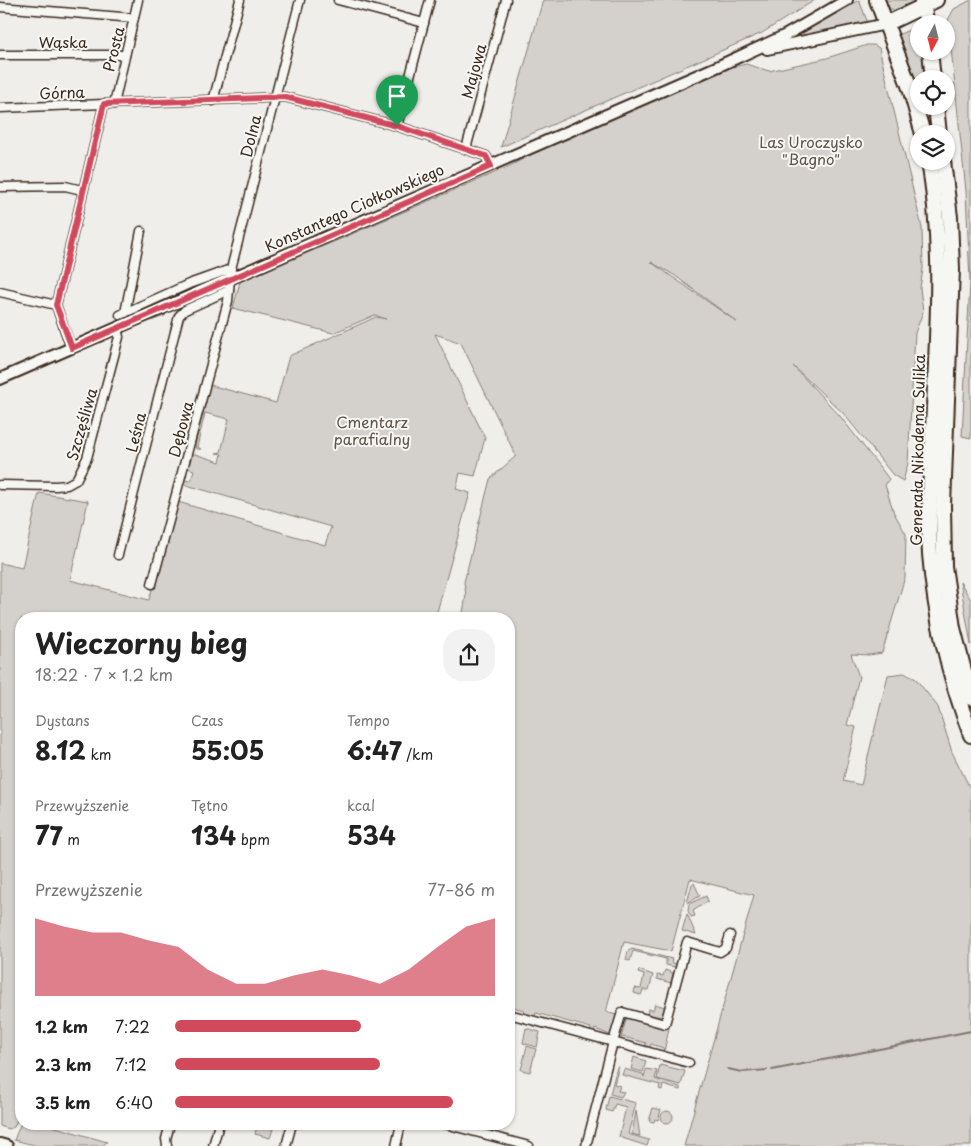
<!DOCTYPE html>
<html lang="pl">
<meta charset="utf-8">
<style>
body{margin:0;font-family:"Playpen Sans",sans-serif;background:#f2f2f2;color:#222;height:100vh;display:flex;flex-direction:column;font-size:19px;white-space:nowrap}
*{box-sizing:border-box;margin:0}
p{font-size:16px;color:#767676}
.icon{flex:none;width:28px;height:28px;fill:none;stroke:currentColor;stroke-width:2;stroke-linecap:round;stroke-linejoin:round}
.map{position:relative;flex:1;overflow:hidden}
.sheet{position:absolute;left:15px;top:612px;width:500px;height:518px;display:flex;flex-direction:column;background:#fff;border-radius:20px;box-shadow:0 1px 4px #0004}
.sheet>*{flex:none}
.needle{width:32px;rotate:187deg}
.fabs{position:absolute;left:910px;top:15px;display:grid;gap:10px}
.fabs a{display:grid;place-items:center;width:45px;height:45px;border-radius:50%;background:#fff;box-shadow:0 1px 4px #0004;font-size:25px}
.pin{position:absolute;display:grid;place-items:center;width:42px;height:42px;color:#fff;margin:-51px -21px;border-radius:50% 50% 50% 0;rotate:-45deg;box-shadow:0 0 5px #0007}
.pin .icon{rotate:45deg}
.round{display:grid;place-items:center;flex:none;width:52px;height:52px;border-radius:20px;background:#f2f2f2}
.overview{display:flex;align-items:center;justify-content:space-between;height:85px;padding:0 20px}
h1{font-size:28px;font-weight:700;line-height:38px}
.figures{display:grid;grid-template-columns:repeat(3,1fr);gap:8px;height:85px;padding:5px 20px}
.figures div{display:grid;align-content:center}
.figures b{font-size:25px;font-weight:700}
.figures small{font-size:14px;font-weight:400}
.figures p{font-size:14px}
.chart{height:140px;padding:10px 20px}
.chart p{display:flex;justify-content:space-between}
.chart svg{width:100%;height:90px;margin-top:5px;fill:#d1495b;opacity:.7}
ul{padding:0 20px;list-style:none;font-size:16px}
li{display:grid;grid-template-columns:80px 60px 1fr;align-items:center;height:38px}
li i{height:12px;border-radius:6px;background:#d1495b}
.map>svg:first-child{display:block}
</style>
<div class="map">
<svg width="971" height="1146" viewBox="0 0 971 1146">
<rect width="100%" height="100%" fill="#efeeea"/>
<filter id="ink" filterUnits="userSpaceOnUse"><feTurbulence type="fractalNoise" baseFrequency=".02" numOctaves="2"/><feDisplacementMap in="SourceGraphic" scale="10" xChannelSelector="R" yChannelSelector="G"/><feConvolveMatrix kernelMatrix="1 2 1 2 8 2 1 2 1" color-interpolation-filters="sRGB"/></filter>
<g filter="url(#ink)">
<g fill="#d4d1cc" stroke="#887e75" fill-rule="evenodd">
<path d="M 543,0 L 815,0 L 762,33 L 501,147 Z"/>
<path d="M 859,0 L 868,23 L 783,41 Z"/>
<path d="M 885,0 L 915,0 L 914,3 L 897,12 L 887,7 Z"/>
<path d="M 971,0 L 971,438 L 962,436 L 970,282 L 966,191 L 948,20 L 954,9 Z"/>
<path d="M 919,26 L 919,51 L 923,51 L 926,79 L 919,79 L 919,99 L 895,36 Z"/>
<path d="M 867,45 L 874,45 L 879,48 L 922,228 L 923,269 L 920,288 L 923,312 L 915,333 L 908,463 L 903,481 L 893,475 L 843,413 L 792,365 L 840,416 L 889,479 L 885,485 L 894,513 L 906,534 L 905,577 L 882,653 L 869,655 L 851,654 L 859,677 L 847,725 L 856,727 L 843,781 L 861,785 L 888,675 L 904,673 L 916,679 L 938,707 L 952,752 L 971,790 L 971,1146 L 684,1146 L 754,895 L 690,879 L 671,951 L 624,942 L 606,1012 L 616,1015 L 610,1035 L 595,1029 L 593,1033 L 590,1033 L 591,1028 L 536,1013 L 534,1018 L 523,1015 L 524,1010 L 509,1006 L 509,619 L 462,619 L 466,595 L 464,582 L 490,479 L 516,456 L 461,343 L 435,334 L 485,438 L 475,476 L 460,473 L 456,489 L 470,493 L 435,619 L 21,619 L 21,1112 L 14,1127 L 9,1129 L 0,1126 L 0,563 L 22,568 L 39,493 L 88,501 L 70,580 L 149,600 L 178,502 L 325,545 L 331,527 L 183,484 L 184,480 L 191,481 L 194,470 L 188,468 L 192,456 L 195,454 L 220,462 L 222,454 L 216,453 L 221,452 L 229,419 L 205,413 L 197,447 L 201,449 L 196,449 L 195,445 L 210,385 L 276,403 L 289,356 L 376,317 L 386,319 L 375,315 L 333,333 L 233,308 L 240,282 L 508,167 L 556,141 L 724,69 L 746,64 L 769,71 L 827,58 ZM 651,262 L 674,275 L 737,322 Z"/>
<path d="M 921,106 L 930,106 L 933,134 L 928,134 Z"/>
<path d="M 960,582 L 971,600 L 971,645 Z"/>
<path d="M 694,883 L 700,896 L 687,903 L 692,884 Z"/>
<path d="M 706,896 L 708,901 L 693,911 L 695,916 L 691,917 L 688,911 L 689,904 Z"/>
<path d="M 687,914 L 696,935 L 682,931 Z"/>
<path d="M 632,949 L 672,959 L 671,962 L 676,964 L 675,967 L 666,965 L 666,959 L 633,951 L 630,961 L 626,960 L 628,951 Z"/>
<path d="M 639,970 L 653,975 L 649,990 L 643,990 L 641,995 L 634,993 L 635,988 L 641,989 L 644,975 L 638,973 Z"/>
<path d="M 665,970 L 673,973 L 671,983 L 657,979 L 657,975 L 663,976 Z"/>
<path d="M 655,1004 L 665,1007 L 661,1017 L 647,1014 L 648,1009 L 653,1010 Z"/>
<path d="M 627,1016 L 669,1028 L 664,1052 L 663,1048 L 651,1044 L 649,1049 L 645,1048 L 646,1043 L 623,1037 L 621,1038 Z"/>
<path d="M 526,1028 L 540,1032 L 537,1047 L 523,1043 Z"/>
<path d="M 527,1046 L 536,1049 L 530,1072 L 521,1070 Z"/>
<path d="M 634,1057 L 646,1061 L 643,1072 L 631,1069 Z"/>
<path d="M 660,1065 L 685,1071 L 681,1085 L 657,1079 Z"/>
<path d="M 617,1067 L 619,1067 L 614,1084 L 620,1086 L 618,1091 L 624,1092 L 621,1097 L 610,1094 Z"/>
<path d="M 624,1069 L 643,1074 L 644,1077 L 646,1069 L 657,1071 L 655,1079 L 680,1087 L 680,1090 L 663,1085 L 662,1090 L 659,1089 L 660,1085 L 622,1075 Z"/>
<path d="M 609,1096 L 636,1103 L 628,1134 L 649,1140 L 647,1146 L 619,1137 L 626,1107 L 615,1104 L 612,1112 L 606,1110 Z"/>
<path d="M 653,1108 L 661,1110 L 658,1120 L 655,1119 L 654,1122 L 649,1121 Z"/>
<circle cx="667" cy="1117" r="6"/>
<path d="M 636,1111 L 640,1136 L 632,1134 Z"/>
<path d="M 21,1123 L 45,1124 L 107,1142 L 102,1146 L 38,1146 L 14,1140 Z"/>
<path d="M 257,1125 L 273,1129 L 270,1138 L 255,1134 Z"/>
</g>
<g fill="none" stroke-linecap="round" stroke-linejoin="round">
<g stroke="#81766d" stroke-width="2">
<path d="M 123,331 L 165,315"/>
<path d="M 728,1069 L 742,1072 L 767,1070"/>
<path d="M 772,1070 L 971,1031"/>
</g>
<g stroke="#3b2a1e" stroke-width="11">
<g id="street">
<path d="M 338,0 L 424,23"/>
<path d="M 0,7 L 134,18"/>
<path d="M 0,55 L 125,55"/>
<path d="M 213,101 L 240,0"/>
<path d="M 114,104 L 138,0"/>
<path d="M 0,108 L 285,97 L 397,126 L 486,156 L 491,166"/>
<path d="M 397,126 L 430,0"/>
<path d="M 466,149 L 506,0"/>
<path d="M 0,187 L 65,186 L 82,190"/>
<path d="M 0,292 L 56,305"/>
<path d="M 125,313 L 141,231"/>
<path d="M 120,315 L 189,284 L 231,269"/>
<path d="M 71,348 L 56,305 L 104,104"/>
<path d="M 0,485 L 56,486 L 67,485 L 76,480 L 87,458 L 119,337 L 117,328"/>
<path d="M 118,555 L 179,316 L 185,310 L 229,290"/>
<path d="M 152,584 L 228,301 L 231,269 L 300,0"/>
<path d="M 509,1014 L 613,1042 L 622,1012 L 665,1024 L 687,942 L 720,952 L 726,948 L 730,935"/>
<path d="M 445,1124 L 529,1146"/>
<path d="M 167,1146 L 166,1139 L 170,1124"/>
<path d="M 213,1146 L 219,1124"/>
<path d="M 286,1146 L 292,1124"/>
<path d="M 396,1146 L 401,1124"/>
<path d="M 586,1146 L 613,1042 L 689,1063"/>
</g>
</g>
<g stroke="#3b2a1e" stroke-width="14">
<g id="secondary">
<path d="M 767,49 L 886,24"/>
<path d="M 0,379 L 721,65 L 786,35 L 847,0"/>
<path d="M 0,1144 L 7,1146"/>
</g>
</g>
<g stroke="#3b2a1e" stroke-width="18">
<g id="highway">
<path d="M 877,0 L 910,88 L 923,134"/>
<path d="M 922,0 L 927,24"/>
<path d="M 886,24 L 936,0"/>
<path d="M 930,51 L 933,79"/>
<path d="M 936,106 L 939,134"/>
<path d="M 929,161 C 946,259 935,357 932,456 C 930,488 928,522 930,554 C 935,616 949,677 971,735"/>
<path d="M 943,161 L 950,217 L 952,269 L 943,505 L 944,566 L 953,628 L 971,698"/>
</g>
</g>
<use href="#street" stroke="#f6f6f2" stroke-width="8"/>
<use href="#secondary" stroke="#f6f6f2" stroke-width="10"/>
<use href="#highway" stroke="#f6f6f2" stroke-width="14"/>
</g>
</g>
<g fill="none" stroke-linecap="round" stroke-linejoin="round" filter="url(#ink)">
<g stroke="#fff" stroke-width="10">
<path id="route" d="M 285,97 L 397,126 L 486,156 L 491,166 L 72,348 L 56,305 L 104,104 Z"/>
</g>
<use href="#route" stroke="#d1495b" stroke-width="6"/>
</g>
<g text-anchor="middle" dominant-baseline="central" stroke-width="4" stroke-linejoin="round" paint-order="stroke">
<g font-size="15" fill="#3b2a1e" stroke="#f6f6f2">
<text x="63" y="41">Wąska</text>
<text transform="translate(113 49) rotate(-76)">Prosta</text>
<text transform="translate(473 71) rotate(-75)">Majowa</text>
<text transform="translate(62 92) rotate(-2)">Górna</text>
<text transform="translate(250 136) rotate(-76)">Dolna</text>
<text transform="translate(354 207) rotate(-24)">Konstantego Ciołkowskiego</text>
<text transform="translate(81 424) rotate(-74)">Szczęśliwa</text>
<text transform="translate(180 429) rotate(-75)">Dębowa</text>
<text transform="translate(135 432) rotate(-76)">Leśna</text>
<text transform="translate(917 450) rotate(-89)">Generała Nikodema Sulika</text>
</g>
<g font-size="15" fill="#61544a" stroke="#f6f6f2">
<text x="811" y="141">Las Uroczysko<tspan x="811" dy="17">"Bagno"</tspan></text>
<text x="372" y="421">Cmentarz<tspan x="372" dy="17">parafialny</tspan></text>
</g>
</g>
</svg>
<div class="fabs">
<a><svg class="needle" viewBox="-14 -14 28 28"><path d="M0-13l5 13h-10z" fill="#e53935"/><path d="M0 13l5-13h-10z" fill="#767676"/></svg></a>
<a><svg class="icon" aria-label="locate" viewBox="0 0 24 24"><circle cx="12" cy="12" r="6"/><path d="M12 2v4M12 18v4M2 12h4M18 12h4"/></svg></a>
<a><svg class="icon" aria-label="layers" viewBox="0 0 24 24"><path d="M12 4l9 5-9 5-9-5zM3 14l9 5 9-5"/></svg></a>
</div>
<div class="pin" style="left:397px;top:126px;background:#1e9e55"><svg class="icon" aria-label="arrive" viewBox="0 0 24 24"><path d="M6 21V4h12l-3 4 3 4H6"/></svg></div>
<section class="sheet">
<div class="overview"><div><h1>Wieczorny bieg</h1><p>18:22 · 7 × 1.2 km</p></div><a class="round"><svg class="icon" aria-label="share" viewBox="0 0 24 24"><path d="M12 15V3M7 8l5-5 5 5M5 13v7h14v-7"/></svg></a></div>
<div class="figures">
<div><p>Dystans</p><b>8.12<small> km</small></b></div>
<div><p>Czas</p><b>55:05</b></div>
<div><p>Tempo</p><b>6:47<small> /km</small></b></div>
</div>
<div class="figures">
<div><p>Przewyższenie</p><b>77<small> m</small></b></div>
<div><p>Tętno</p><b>134<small> bpm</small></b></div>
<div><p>kcal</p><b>534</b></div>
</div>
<div class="chart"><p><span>Przewyższenie</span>77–86 m</p>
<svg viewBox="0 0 160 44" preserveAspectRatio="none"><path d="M0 44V6L10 10L20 13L30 13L40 17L50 20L60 31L70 38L80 38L90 34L100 31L110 34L120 38L130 31L140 20L150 10L160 6V44z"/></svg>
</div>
<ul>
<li><b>1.2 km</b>7:22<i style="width:58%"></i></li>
<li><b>2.3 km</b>7:12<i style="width:64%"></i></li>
<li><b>3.5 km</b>6:40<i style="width:87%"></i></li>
</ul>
</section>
</div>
